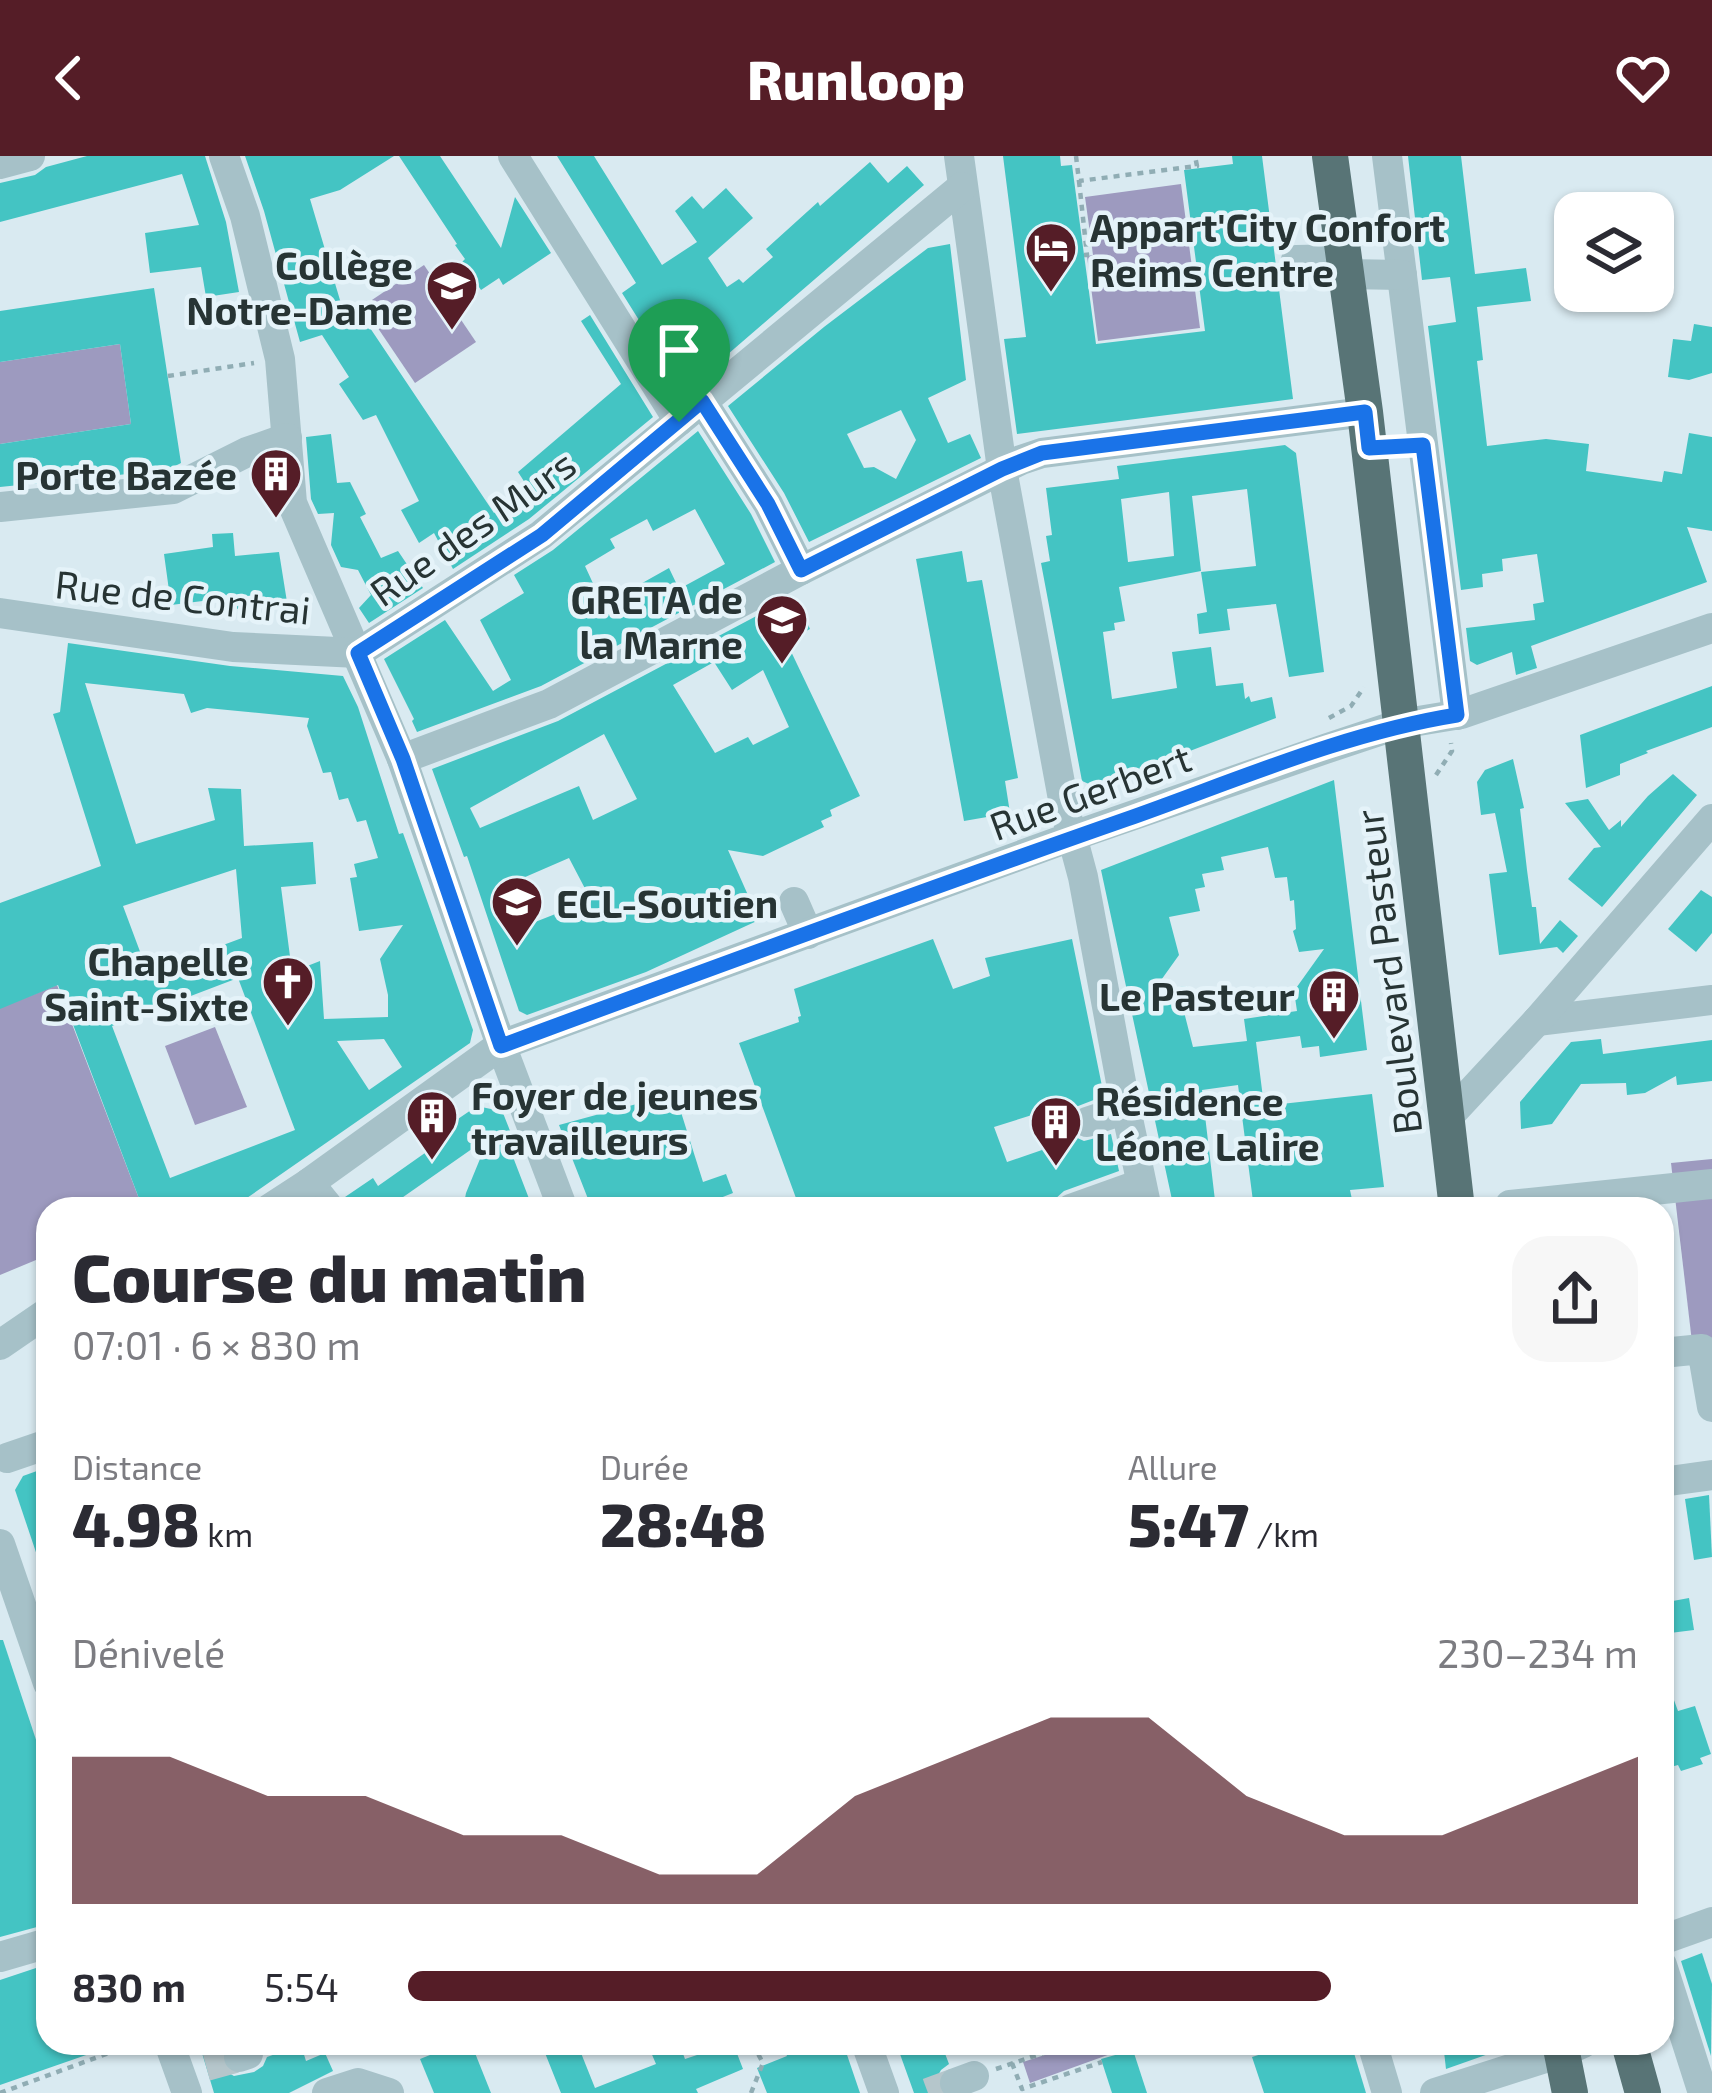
<!DOCTYPE html>
<html lang="fr">
<meta charset="utf-8">
<style>
body{margin:0;font-family:"Exo 2",sans-serif;background:#f7f7f7;color:#2b2b33;height:100vh;display:flex;flex-direction:column;font-size:45px;white-space:nowrap}
*{box-sizing:border-box;margin:0}
p{font-size:39px;color:#7c7c81}
.icon{flex:none;width:66px;height:66px;fill:none;stroke:currentColor;stroke-width:2;stroke-linecap:round;stroke-linejoin:round}
.map{position:relative;flex:1;overflow:hidden}
.sheet{position:absolute;left:36px;top:1041px;width:1638px;height:858px;display:flex;flex-direction:column;background:#fff;border-radius:36px;box-shadow:0 3px 9px #0004}
.sheet>*{flex:none}
.controls{position:absolute;left:1554px;top:36px;display:grid;gap:24px}
.controls a{display:grid;place-items:center;width:120px;height:120px;border-radius:24px;background:#fff;box-shadow:0 3px 9px #0004;font-size:60px}
.pin{position:absolute;display:grid;place-items:center;width:102px;height:102px;color:#fff;margin:-123px -51px;border-radius:50% 50% 50% 0;rotate:-45deg;box-shadow:0 0 12px #0007}
.pin .icon{rotate:45deg}
.round{display:grid;place-items:center;flex:none;width:126px;height:126px;border-radius:36px;background:#f7f7f7}
.headline{display:flex;align-items:center;justify-content:space-between;height:204px;padding:0 36px}
h1{font-size:66px;font-weight:800;line-height:90px}
.metrics{display:grid;grid-template-columns:repeat(3,1fr);gap:18px;height:204px;padding:12px 36px}
.metrics div{display:grid;align-content:center}
.metrics b{font-size:60px;font-weight:800}
.metrics small{font-size:33px;font-weight:400}
.metrics p{font-size:33px}
.chart{height:336px;padding:24px 36px}
.chart p{display:flex;justify-content:space-between}
.chart svg{width:100%;height:216px;margin-top:12px;fill:#551d27;opacity:.7}
ul{padding:0 36px;list-style:none;font-size:39px}
li{display:grid;grid-template-columns:192px 144px 1fr;align-items:center;height:90px}
li i{height:30px;border-radius:15px;background:#551d27}
header{display:flex;justify-content:space-between;align-items:center;height:156px;padding:0 36px;background:#551d27;color:#fff;font-size:54px;font-weight:800}
.map>svg:first-child{display:block}
</style>
<header><svg class="icon" aria-label="back" viewBox="0 0 24 24"><path d="M15 5l-7 7 7 7"/></svg>Runloop<svg class="icon" aria-label="heart" viewBox="0 0 24 24"><path d="M12 20l-8-8c-3-5 5-10 8-4 3-6 11-1 8 4z"/></svg></header>
<div class="map">
<svg width="1712" height="1937" viewBox="0 0 1712 1937">
<rect width="100%" height="100%" fill="#d9eaf1"/>
<g fill="#9d9abf">
<path d="M 1181,28 L 1200,172 L 1098,185 L 1087,100 L 1093,99 L 1085,41 Z"/>
<path d="M 424,109 L 476,186 L 415,227 L 363,150 Z"/>
<path d="M 120,188 L 131,268 L 0,288 L 0,206 Z"/>
<path d="M 57,829 L 143,1053 L 48,1053 L 48,1099 L 0,1119 L 0,852 Z"/>
<path d="M 215,871 L 247,951 L 195,969 L 165,890 Z"/>
<path d="M 1712,1003 L 1712,1183 L 1692,1186 L 1671,1007 Z"/>
<path d="M 1082,1887 L 1113,1887 L 1116,1896 L 1030,1927 L 1023,1906 Z"/>
</g>
<g fill="#44c4c3" fill-rule="evenodd">
<path d="M 87,0 L 205,0 L 226,66 L 239,136 L 206,141 L 201,111 L 150,117 L 145,77 L 199,69 L 182,18 L 0,66 L 0,27 L 35,19 L 46,11 Z"/>
<path d="M 245,0 L 394,0 L 340,34 L 310,43 L 345,161 L 360,157 L 494,357 L 529,333 L 518,316 L 621,228 L 581,165 L 590,159 L 653,261 L 529,363 L 453,413 L 434,377 L 419,387 L 401,354 L 419,345 L 376,259 L 363,264 L 339,228 L 349,221 L 322,179 L 300,186 L 264,55 Z"/>
<path d="M 399,0 L 440,0 L 501,92 L 515,41 L 551,97 L 503,129 L 499,122 L 481,134 L 462,106 L 465,103 L 455,89 L 457,88 Z"/>
<path d="M 557,0 L 594,0 L 662,109 L 697,86 L 675,55 L 692,40 L 703,53 L 726,32 L 753,62 L 708,102 L 727,131 L 739,123 L 743,127 L 773,101 L 766,93 L 818,46 L 820,50 L 870,6 L 888,27 L 907,10 L 924,29 L 684,236 L 622,137 L 636,127 Z"/>
<path d="M 1003,0 L 1060,0 L 1061,10 L 1072,9 L 1096,188 L 1205,175 L 1184,14 L 1233,8 L 1232,0 L 1262,0 L 1293,243 L 1017,278 L 1004,183 L 1026,181 Z"/>
<path d="M 1408,0 L 1461,0 L 1475,118 L 1526,112 L 1531,145 L 1477,151 L 1483,204 L 1477,205 L 1487,290 L 1546,283 L 1589,288 L 1586,315 L 1662,326 L 1664,315 L 1682,318 L 1689,277 L 1712,281 L 1712,375 L 1687,371 L 1707,426 L 1531,490 L 1537,512 L 1516,519 L 1512,496 L 1477,509 L 1470,505 L 1466,472 L 1535,464 L 1533,448 L 1544,446 L 1537,398 L 1502,403 L 1503,415 L 1482,418 L 1483,431 L 1461,434 L 1428,170 L 1456,166 L 1450,121 L 1422,124 Z"/>
<path d="M 950,88 L 966,224 L 928,242 L 948,287 L 970,278 L 981,302 L 809,386 L 784,337 L 728,250 L 824,171 L 928,92 ZM 901,254 L 916,284 L 896,323 L 874,311 L 864,312 L 847,278 Z"/>
<path d="M 154,132 L 181,307 L 167,314 L 0,331 L 0,288 L 131,268 L 120,188 L 0,206 L 0,155 Z"/>
<path d="M 1694,168 L 1712,171 L 1712,217 L 1689,224 L 1668,221 L 1673,183 L 1691,185 Z"/>
<path d="M 698,275 L 751,358 L 775,406 L 541,530 L 417,576 L 412,565 L 414,563 L 384,503 L 445,464 L 493,535 L 511,524 L 480,464 L 524,437 L 514,419 L 553,394 ZM 695,353 L 725,408 L 679,433 L 669,412 L 603,449 L 585,410 L 615,392 L 610,383 L 647,363 L 653,375 Z"/>
<path d="M 331,278 L 337,327 L 350,326 L 366,358 L 360,361 L 381,402 L 398,395 L 423,432 L 369,467 L 359,452 L 371,439 L 358,414 L 341,411 L 331,389 L 334,357 L 318,358 L 311,343 L 306,281 Z"/>
<path d="M 1285,289 L 1296,297 L 1324,516 L 1289,521 L 1276,448 L 1227,453 L 1230,474 L 1199,478 L 1197,458 L 1207,456 L 1201,416 L 1256,410 L 1247,333 L 1192,340 L 1201,415 L 1119,431 L 1125,465 L 1114,467 L 1115,474 L 1103,476 L 1112,543 L 1177,532 L 1172,496 L 1211,491 L 1216,530 L 1243,527 L 1245,543 L 1249,540 L 1251,546 L 1272,541 L 1276,562 L 1096,631 L 1082,625 L 1041,407 L 1050,405 L 1046,380 L 1052,379 L 1046,332 L 1119,323 L 1117,310 ZM 1169,336 L 1174,400 L 1128,406 L 1121,343 Z"/>
<path d="M 233,377 L 235,400 L 279,396 L 287,446 L 235,453 L 234,441 L 171,449 L 164,398 L 213,391 L 212,378 Z"/>
<path d="M 962,395 L 967,426 L 982,424 L 1018,622 L 1005,625 L 1010,657 L 964,665 L 916,403 Z"/>
<path d="M 797,444 L 810,473 L 786,485 L 860,640 L 830,654 L 832,660 L 821,665 L 824,671 L 763,700 L 728,694 L 759,764 L 646,816 L 527,859 L 519,855 L 467,700 L 464,701 L 432,613 L 558,565 L 785,445 L 786,449 ZM 714,506 L 732,534 L 763,514 L 789,571 L 753,589 L 748,581 L 715,597 L 673,529 ZM 604,578 L 637,643 L 593,664 L 579,630 L 480,672 L 470,652 ZM 569,702 L 591,744 L 530,768 L 516,725 Z"/>
<path d="M 68,487 L 230,510 L 343,520 L 358,551 L 399,678 L 403,677 L 473,874 L 470,887 L 231,1053 L 143,1053 L 58,829 L 0,853 L 0,747 L 101,710 L 53,558 L 60,556 ZM 85,527 L 184,538 L 191,557 L 207,552 L 309,562 L 307,570 L 323,617 L 331,616 L 339,644 L 348,642 L 357,666 L 366,664 L 378,702 L 354,708 L 357,721 L 350,722 L 359,775 L 403,769 L 380,803 L 388,839 L 388,861 L 324,863 L 320,805 L 292,816 L 281,731 L 316,728 L 313,686 L 244,690 L 241,633 L 208,632 L 215,664 L 136,688 ZM 236,713 L 242,782 L 148,817 L 123,750 ZM 238,822 L 295,974 L 170,1022 L 112,870 ZM 384,883 L 402,911 L 369,934 L 337,885 Z"/>
<path d="M 1712,530 L 1712,571 L 1646,595 L 1648,597 L 1620,608 L 1620,619 L 1586,632 L 1580,579 Z"/>
<path d="M 1513,603 L 1524,652 L 1520,653 L 1527,714 L 1532,751 L 1536,751 L 1540,788 L 1560,764 L 1578,780 L 1563,797 L 1557,791 L 1499,799 L 1489,718 L 1507,716 L 1495,657 L 1481,659 L 1477,626 L 1485,614 Z"/>
<path d="M 1673,618 L 1697,639 L 1602,751 L 1568,723 L 1594,692 L 1601,691 L 1565,647 L 1588,643 L 1609,674 L 1621,664 L 1621,671 L 1648,640 Z"/>
<path d="M 1334,624 L 1367,894 L 1320,901 L 1319,890 L 1302,892 L 1300,880 L 1256,886 L 1264,950 L 1372,938 L 1384,1031 L 1350,1034 L 1354,1053 L 1254,1053 L 1238,929 L 1202,934 L 1216,1053 L 1174,1053 L 1101,714 ZM 1268,691 L 1275,722 L 1287,721 L 1290,745 L 1294,744 L 1296,773 L 1293,775 L 1299,796 L 1324,793 L 1294,835 L 1297,855 L 1244,863 L 1247,885 L 1193,891 L 1183,852 L 1192,850 L 1188,830 L 1154,834 L 1179,799 L 1169,761 L 1200,755 L 1195,733 L 1205,731 L 1202,718 L 1224,714 L 1221,701 Z"/>
<path d="M 1701,734 L 1712,741 L 1712,777 L 1696,796 L 1668,773 Z"/>
<path d="M 933,783 L 953,833 L 990,820 L 985,802 L 1072,783 L 1104,940 L 1073,952 L 1068,961 L 1068,971 L 1073,980 L 1084,985 L 1111,978 L 1119,1015 L 1064,1035 L 1054,1044 L 1054,1042 L 1020,1053 L 800,1053 L 739,887 L 799,866 L 798,861 L 801,860 L 794,833 ZM 1032,959 L 1042,994 L 1007,1006 L 994,971 Z"/>
<path d="M 1601,883 L 1603,898 L 1712,884 L 1712,925 L 1677,929 L 1676,920 L 1645,937 L 1627,939 L 1626,927 L 1581,928 L 1552,968 L 1521,973 L 1520,946 L 1571,886 Z"/>
<path d="M 674,934 L 703,1026 L 726,1018 L 733,1037 L 710,1046 L 712,1053 L 592,1053 L 559,969 L 655,943 Z"/>
<path d="M 477,950 L 500,955 L 501,952 L 514,985 L 508,988 L 533,1053 L 463,1053 L 466,1037 L 489,981 L 386,1053 L 349,1053 L 345,1041 L 373,1022 L 378,1030 L 432,992 L 427,984 Z"/>
<path d="M 48,1311 L 48,1422 L 45,1423 L 15,1334 L 23,1320 Z"/>
<path d="M 1709,1339 L 1712,1401 L 1694,1404 L 1685,1343 Z"/>
<path d="M 1689,1442 L 1694,1474 L 1662,1478 L 1662,1447 Z"/>
<path d="M 0,1484 L 3,1484 L 48,1620 L 48,1768 L 0,1781 Z"/>
<path d="M 1664,1517 L 1678,1555 L 1695,1550 L 1711,1598 L 1700,1602 L 1703,1608 L 1681,1615 L 1678,1609 L 1667,1612 L 1662,1597 L 1662,1518 Z"/>
<path d="M 1702,1797 L 1712,1828 L 1711,1900 L 1681,1805 Z"/>
<path d="M 48,1808 L 48,1887 L 112,1887 L 112,1890 L 0,1929 L 0,1824 Z"/>
<path d="M 199,1887 L 226,1887 L 220,1896 L 220,1906 L 225,1915 L 234,1920 L 254,1916 L 263,1910 L 267,1901 L 301,1889 L 306,1905 L 325,1897 L 333,1915 L 289,1937 L 214,1937 Z"/>
<path d="M 460,1887 L 471,1887 L 491,1937 L 434,1937 L 420,1903 Z"/>
<path d="M 541,1887 L 577,1887 L 595,1932 L 656,1908 L 647,1887 L 679,1887 L 685,1903 L 733,1887 L 743,1913 L 696,1933 L 698,1937 L 561,1937 Z"/>
<path d="M 803,1887 L 843,1887 L 860,1937 L 767,1937 L 757,1912 L 787,1900 L 784,1893 Z"/>
<path d="M 896,1887 L 941,1887 L 949,1908 L 941,1914 L 936,1923 L 939,1937 L 914,1937 Z"/>
<path d="M 1297,1887 L 1351,1887 L 1366,1937 L 1264,1937 L 1252,1901 Z"/>
<path d="M 1443,1887 L 1510,1887 L 1511,1890 L 1446,1913 Z"/>
<path d="M 1133,1894 L 1147,1937 L 1112,1937 L 1101,1903 Z"/>
</g>
<g fill="none" stroke-linecap="round" stroke-linejoin="round">
<g stroke="#b5c6cb" stroke-width="30" stroke-dasharray="30 15" stroke-linecap="butt">
<path d="M 206,1910 L 239,1901"/>
<path d="M 928,1937 L 955,1927"/>
</g>
<g stroke="#90adb4" stroke-width="4.5" stroke-dasharray="6 6" stroke-linecap="butt">
<path d="M 1076,0 L 1079,25 L 1197,10 L 1195,0"/>
<path d="M 1079,25 L 1087,99 L 1084,99"/>
<path d="M 168,220 L 254,207"/>
<path d="M 1329,562 L 1351,550 L 1364,531"/>
<path d="M 1436,619 L 1452,595 L 1451,587"/>
<path d="M 679,1888 L 681,1887"/>
<path d="M 1012,1907 L 1022,1933 L 1102,1906"/>
<path d="M 996,1913 L 1073,1887"/>
<path d="M 0,1937 L 136,1887"/>
<path d="M 751,1937 L 763,1907 L 752,1887"/>
</g>
<g stroke="#a6c1c8" stroke-width="30">
<path d="M 224,0 L 245,60 L 280,203 L 292,347 L 402,603 L 501,889 L 563,1053"/>
<path d="M 513,0 L 679,265"/>
<path d="M 959,0 L 1002,313 L 1065,654 L 1083,721 L 1126,953 L 1147,1053"/>
<path d="M 1387,0 L 1457,559"/>
<path d="M 0,8 L 30,0"/>
<path d="M 1296,104 L 1344,103"/>
<path d="M 1346,118 L 1402,119"/>
<path d="M 702,245 L 768,348 L 801,414"/>
<path d="M 0,351 L 173,333 L 247,296 L 287,282"/>
<path d="M 0,457 L 233,491 L 358,497"/>
<path d="M 358,497 L 541,379 L 962,31"/>
<path d="M 402,603 L 549,548 L 801,414 L 1021,304 L 1042,297 L 1365,256"/>
<path d="M 794,746 L 808,778"/>
<path d="M 1537,865 L 1712,844"/>
<path d="M 1446,963 L 1537,865 L 1712,663"/>
<path d="M 1087,966 L 1126,953"/>
<path d="M 309,1027 L 330,1053"/>
<path d="M 1510,1049 L 1712,1028"/>
<path d="M 269,1053 L 309,1027 L 501,889 L 1082,677 L 1325,593 L 1400,568 L 1461,558 L 1712,472"/>
<path d="M 1071,1053 L 1141,1028"/>
<path d="M 0,1189 L 48,1156"/>
<path d="M 1662,1197 L 1702,1193 L 1712,1251"/>
<path d="M 7,1302 L 48,1288"/>
<path d="M 1662,1326 L 1712,1319"/>
<path d="M 0,1388 L 48,1527"/>
<path d="M 1662,1784 L 1712,1766"/>
<path d="M 0,1801 L 48,1787"/>
<path d="M 1662,1809 L 1703,1937"/>
<path d="M 169,1887 L 187,1937"/>
<path d="M 866,1887 L 884,1937"/>
<path d="M 1372,1887 L 1387,1937"/>
<path d="M 239,1901 L 248,1898"/>
<path d="M 955,1927 L 974,1920"/>
<path d="M 327,1937 L 358,1927 L 389,1937"/>
<path d="M 1435,1937 L 1561,1897 L 1583,1887"/>
</g>
<g stroke="#587476" stroke-width="36">
<path d="M 1330,0 L 1365,256 L 1457,1053"/>
<path d="M 1560,1887 L 1570,1937"/>
<path d="M 1629,1887 L 1643,1937"/>
</g>
</g>
<g fill="none" stroke-linecap="round" stroke-linejoin="round">
<g stroke="#fff" stroke-width="24">
<path id="route" d="M 702,245 L 768,348 L 801,414 L 1002,313 L 1042,297 L 1365,256 L 1369,292 L 1423,289 L 1457,559 C 1344,577 1235,625 1127,663 C 918,736 709,813 501,890 L 403,603 L 358,497 L 542,379 Z"/>
</g>
<use href="#route" stroke="#1a73e8" stroke-width="15"/>
</g>
<defs>
<g id="hotel-pin" transform="scale(2.7)"><path d="M0 17L-7.5 6A9.5 9.5 0 1 1 7.5 6Z" fill="#551d27" stroke="#e5f3f9"/><path d="M-6-4.5h1.5V1H6V5H4.5V3h-9V5H-6ZM-4 0a1.8 1.8 0 1 1 3.6 0ZM.5 0V-2.5h3Q6-2.5 6 0Z" fill="#fff"/></g>
<g id="school-pin" transform="scale(2.7)"><path d="M0 17L-7.5 6A9.5 9.5 0 1 1 7.5 6Z" fill="#551d27" stroke="#e5f3f9"/><path d="M0-5L7-2L0 1L-7-2ZM-4 1L0 2.5L4 1V4Q0 6-4 4Z" fill="#fff"/></g>
<g id="building-pin" transform="scale(2.7)"><path d="M0 17L-7.5 6A9.5 9.5 0 1 1 7.5 6Z" fill="#551d27" stroke="#e5f3f9"/><path d="M-4-6H4V6H1V3H-1V6H-4ZM-2.5-4.3h1.7v1.8h-1.7ZM.8-4.3h1.7v1.8H.8ZM-2.5-1h1.7V.8h-1.7ZM.8-1h1.7V.8H.8Z" fill="#fff"/></g>
<g id="church-pin" transform="scale(2.7)"><path d="M0 17L-7.5 6A9.5 9.5 0 1 1 7.5 6Z" fill="#551d27" stroke="#e5f3f9"/><path d="M-1.2-6h2.4v3.5h3.3v2.4h-3.3V6h-2.4V-.1h-3.3v-2.4h3.3Z" fill="#fff"/></g>
</defs>
<g fill-rule="evenodd">
<use href="#hotel-pin" x="1051" y="92"/>
<use href="#school-pin" x="452" y="130"/>
<use href="#building-pin" x="276" y="318"/>
<use href="#school-pin" x="782" y="464"/>
<use href="#school-pin" x="517" y="746"/>
<use href="#church-pin" x="288" y="826"/>
<use href="#building-pin" x="1334" y="839"/>
<use href="#building-pin" x="432" y="960"/>
<use href="#building-pin" x="1056" y="966"/>
</g>
<g text-anchor="middle" dominant-baseline="central" stroke-width="9" stroke-linejoin="round" paint-order="stroke">
<g font-size="39" font-weight="bold" fill="#273434" stroke="#e5f3f9" text-anchor="end">
<text x="1090" y="70" text-anchor="start">Appart'City Confort<tspan x="1090" dy="45">Reims Centre</tspan></text>
<text x="413" y="108">Collège<tspan x="413" dy="45">Notre-Dame</tspan></text>
<text x="237" y="318">Porte Bazée</text>
<text x="743" y="442">GRETA de<tspan x="743" dy="45">la Marne</tspan></text>
<text x="556" y="746" text-anchor="start">ECL-Soutien</text>
<text x="249" y="804">Chapelle<tspan x="249" dy="45">Saint-Sixte</tspan></text>
<text x="1295" y="839">Le Pasteur</text>
<text x="471" y="938" text-anchor="start">Foyer de jeunes<tspan x="471" dy="45">travailleurs</tspan></text>
<text x="1095" y="944" text-anchor="start">Résidence<tspan x="1095" dy="45">Léone Lalire</tspan></text>
</g>
<g font-size="39" fill="#273434" stroke="#e5f3f9">
<text transform="translate(472 371) rotate(-35)">Rue des Murs</text>
<text transform="translate(183 440) rotate(6)">Rue de Contrai</text>
<text transform="translate(1090 635) rotate(-20)">Rue Gerbert</text>
<text transform="translate(1387 816) rotate(-97)">Boulevard Pasteur</text>
</g>
</g>
</svg>
<div class="controls">
<a><svg class="icon" aria-label="layers" viewBox="0 0 24 24"><path d="M12 4l9 5-9 5-9-5zM3 14l9 5 9-5"/></svg></a>
</div>
<div class="pin" style="left:679px;top:266px;background:#1e9e55"><svg class="icon" aria-label="arrive" viewBox="0 0 24 24"><path d="M6 21V4h12l-3 4 3 4H6"/></svg></div>
<section class="sheet">
<div class="headline"><div><h1>Course du matin</h1><p>07:01 · 6 × 830 m</p></div><a class="round"><svg class="icon" aria-label="share" viewBox="0 0 24 24"><path d="M12 15V3M7 8l5-5 5 5M5 13v7h14v-7"/></svg></a></div>
<div class="metrics">
<div><p>Distance</p><b>4.98<small> km</small></b></div>
<div><p>Durée</p><b>28:48</b></div>
<div><p>Allure</p><b>5:47<small> /km</small></b></div>
</div>
<div class="chart"><p><span>Dénivelé</span>230–234 m</p>
<svg viewBox="0 0 160 44" preserveAspectRatio="none"><path d="M0 44V14L10 14L20 22L30 22L40 30L50 30L60 38L70 38L80 22L90 14L100 6L110 6L120 22L130 30L140 30L150 22L160 14V44z"/></svg>
</div>
<ul>
<li><b>830 m</b>5:54<i style="width:75%"></i></li>
</ul>
</section>
</div>
